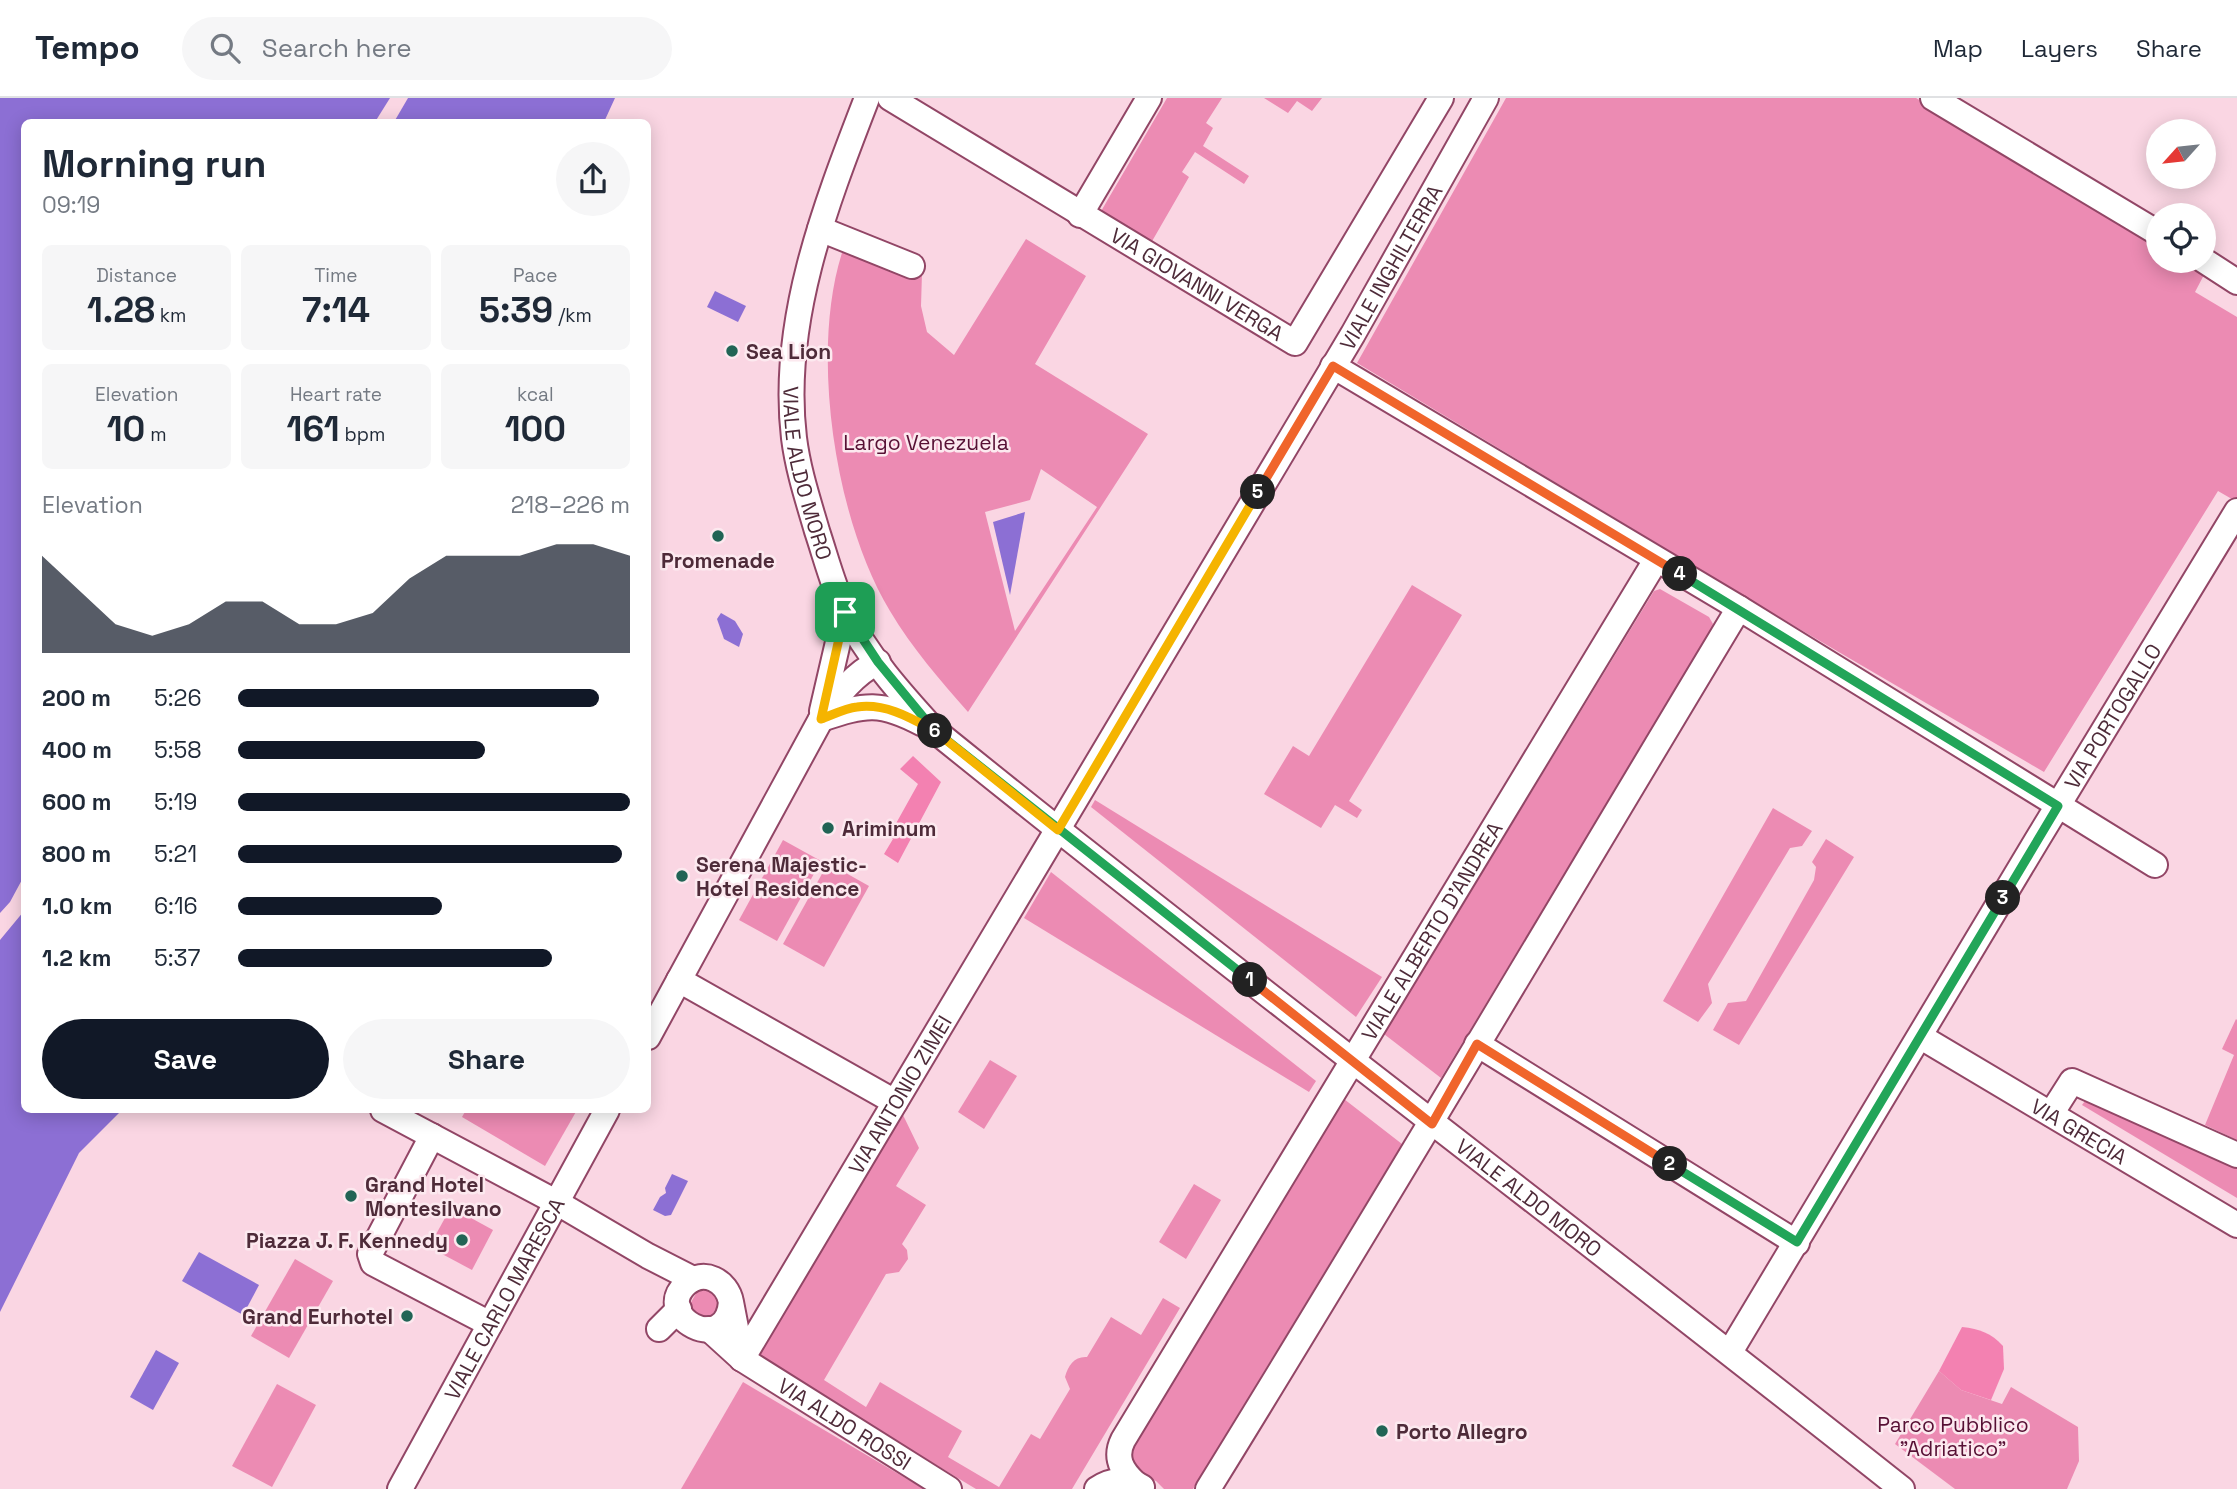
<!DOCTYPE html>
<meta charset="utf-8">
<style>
body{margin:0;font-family:"Space Grotesk",sans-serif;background:#f6f6f7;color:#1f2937;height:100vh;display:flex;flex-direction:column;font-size:26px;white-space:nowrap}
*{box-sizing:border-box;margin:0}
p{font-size:23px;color:#747a83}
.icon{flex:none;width:38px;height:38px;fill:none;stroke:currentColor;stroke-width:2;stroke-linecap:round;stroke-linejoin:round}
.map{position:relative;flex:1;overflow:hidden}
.panel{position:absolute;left:21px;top:21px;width:630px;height:994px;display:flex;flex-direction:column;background:#fff;border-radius:10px;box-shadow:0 4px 18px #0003}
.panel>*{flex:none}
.needle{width:46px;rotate:243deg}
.buttons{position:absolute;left:2146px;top:21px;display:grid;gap:14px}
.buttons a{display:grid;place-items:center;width:70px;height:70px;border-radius:50%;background:#fff;box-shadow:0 4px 18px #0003;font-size:35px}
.pin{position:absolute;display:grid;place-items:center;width:60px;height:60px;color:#fff;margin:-30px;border-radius:14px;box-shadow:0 4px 10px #0006}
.km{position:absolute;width:35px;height:35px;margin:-18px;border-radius:50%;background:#222;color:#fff;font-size:19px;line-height:35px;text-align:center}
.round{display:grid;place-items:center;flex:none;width:74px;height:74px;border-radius:37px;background:#f6f6f7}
.headline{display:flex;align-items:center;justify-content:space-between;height:119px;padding:0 21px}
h1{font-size:38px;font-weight:700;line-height:52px}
.metrics{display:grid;grid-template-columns:repeat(3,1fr);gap:10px;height:119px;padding:7px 21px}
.metrics div{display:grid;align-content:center;border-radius:10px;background:#f6f6f7;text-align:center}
.metrics b{font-size:35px;font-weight:700}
.metrics small{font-size:19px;font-weight:400}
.metrics p{font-size:19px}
.chart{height:196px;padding:14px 21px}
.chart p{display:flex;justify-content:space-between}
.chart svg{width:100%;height:126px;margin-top:7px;fill:#111827;opacity:.7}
.action{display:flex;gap:14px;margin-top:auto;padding:14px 21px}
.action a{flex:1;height:80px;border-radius:42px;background:#111827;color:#fff;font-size:28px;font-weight:700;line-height:80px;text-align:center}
.action a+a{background:#f6f6f7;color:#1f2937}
ul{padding:0 21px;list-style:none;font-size:23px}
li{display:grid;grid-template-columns:112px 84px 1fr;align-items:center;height:52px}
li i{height:18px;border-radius:9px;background:#111827}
header{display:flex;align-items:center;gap:42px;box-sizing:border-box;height:98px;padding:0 35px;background:#fff;border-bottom:2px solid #e0e1e3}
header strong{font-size:33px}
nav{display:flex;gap:38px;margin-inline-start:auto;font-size:24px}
.search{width:490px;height:63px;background:#f6f6f7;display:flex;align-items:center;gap:18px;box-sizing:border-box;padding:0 24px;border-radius:38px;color:#747a83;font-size:26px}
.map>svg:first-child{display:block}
</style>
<header>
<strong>Tempo</strong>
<div class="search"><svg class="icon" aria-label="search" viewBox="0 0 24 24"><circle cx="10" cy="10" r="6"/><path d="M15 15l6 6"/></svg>Search here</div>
<nav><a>Map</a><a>Layers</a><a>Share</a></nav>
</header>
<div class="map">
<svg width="2237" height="1391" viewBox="0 0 2237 1391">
<rect width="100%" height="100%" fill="#fad6e3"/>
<g fill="#ec8bb3" fill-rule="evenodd">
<path d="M 1167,0 L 1222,0 L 1206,25 L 1213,30 L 1203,48 L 1249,78 L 1244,86 L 1195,54 L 1182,74 L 1189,79 L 1151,145 L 1100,115 Z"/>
<path d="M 1264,0 L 1322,0 L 1312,13 L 1297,3 L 1288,15 Z"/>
<path d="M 1506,0 L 1916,0 L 2158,144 L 2158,163 L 2189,163 L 2206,173 L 2195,194 L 2237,219 L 2237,404 L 2218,393 L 2044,674 L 1767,512 L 1357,265 Z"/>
<path d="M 1026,141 L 1086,178 L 1035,266 L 1148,336 L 968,614 C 940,582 912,550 890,513 C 834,421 808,247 845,146 L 922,175 L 921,208 L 927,234 L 954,257 ZM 1041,371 L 1097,409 L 1015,533 L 985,414 L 1030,402 Z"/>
<path d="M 1412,487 L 1462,517 L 1349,703 L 1362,712 L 1357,720 L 1335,707 L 1321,730 L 1264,696 L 1293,648 L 1309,658 Z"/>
<path d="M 1660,491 L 1709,519 L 1713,526 L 1711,534 L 1441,980 L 1384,936 L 1654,493 Z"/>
<path d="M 1095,702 L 1382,879 L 1356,919 L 1091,709 Z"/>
<path d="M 1773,710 L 1812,733 L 1802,748 L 1790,750 L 1708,886 L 1712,905 L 1698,924 L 1663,903 Z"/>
<path d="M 1826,741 L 1854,759 L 1739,947 L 1713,932 L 1728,905 L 1746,903 L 1814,782 L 1816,769 L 1812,764 Z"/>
<path d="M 783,742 L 821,763 L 777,843 L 739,822 Z"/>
<path d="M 828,765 L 869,788 L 824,869 L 783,846 Z"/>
<path d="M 1051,774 L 1316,983 L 1309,994 L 1024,820 Z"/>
<path d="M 2236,921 L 2237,922 L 2237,1042 L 2205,1027 L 2234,957 L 2222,951 Z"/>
<path d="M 990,962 L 1017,978 L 984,1031 L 958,1014 Z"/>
<path d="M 1344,1001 L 1402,1046 L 1193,1391 L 1164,1391 L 1156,1383 L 1143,1378 L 1127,1360 Z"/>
<path d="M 2085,1003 L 2237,1068 L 2237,1100 L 2082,1007 Z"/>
<path d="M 466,1012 L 577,1012 L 545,1068 L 462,1019 Z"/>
<path d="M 903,1017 L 919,1050 L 896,1088 L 926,1107 L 902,1146 L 907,1152 L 908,1161 L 899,1174 L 886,1176 L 824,1282 L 866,1309 L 880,1284 L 962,1333 L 948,1359 L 999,1389 L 1031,1336 L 1040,1341 L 1070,1291 L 1065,1279 C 1068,1267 1075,1258 1087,1259 L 1111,1219 L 1141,1237 L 1163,1200 L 1180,1210 L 1072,1391 L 976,1391 L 757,1259 Z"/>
<path d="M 1194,1086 L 1221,1102 L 1186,1161 L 1159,1144 Z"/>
<path d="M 451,1109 L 493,1132 L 472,1172 L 429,1149 Z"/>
<path d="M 295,1161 L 333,1183 L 289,1260 L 251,1238 Z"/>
<path d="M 713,1189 L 719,1206 L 710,1220 L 699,1221 L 689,1208 L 699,1190 Z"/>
<path d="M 1939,1273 L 1961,1292 L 2002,1306 L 2011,1289 L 2078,1329 L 2079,1363 L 2067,1391 L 1955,1391 L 1895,1346 Z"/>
<path d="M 743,1284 L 924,1391 L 681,1391 Z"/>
<path d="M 277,1286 L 316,1307 L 272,1389 L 232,1368 Z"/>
</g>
<g fill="#f381b1">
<path d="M 913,658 L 941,684 L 898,765 L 884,756 L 893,741 L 889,738 L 918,686 L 900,671 Z"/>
<path d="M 1962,1229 C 1980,1231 1991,1235 2003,1248 L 2004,1271 L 1991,1302 L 1961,1292 L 1939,1273 Z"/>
</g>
<g fill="#8c6fd4">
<path d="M 0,0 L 615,0 L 604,24 L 24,24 L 24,1012 L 122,1012 L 79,1055 L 0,1214 Z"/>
<path d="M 715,193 L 746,208 L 738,224 L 707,209 Z"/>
<path d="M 1025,414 L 1010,497 L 993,424 Z"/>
<path d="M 721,515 L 735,523 L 743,536 L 739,549 L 724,541 L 717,521 Z"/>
<path d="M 672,1076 L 688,1083 L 671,1117 L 665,1118 L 653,1112 L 660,1099 L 666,1095 L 665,1090 Z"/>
<path d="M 199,1154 L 259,1187 L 243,1217 L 182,1183 Z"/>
<path d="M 156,1252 L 179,1265 L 153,1312 L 130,1299 Z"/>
</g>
<g fill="#fad6e3">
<path d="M 390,0 L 408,0 L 394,24 L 375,24 Z"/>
<path d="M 24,778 L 24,813 L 0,842 L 0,815 L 10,804 Z"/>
</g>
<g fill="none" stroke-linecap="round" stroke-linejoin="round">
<g stroke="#924666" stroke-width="28">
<g id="minor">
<path id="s1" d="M 867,0 C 826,106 780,223 794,340 C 798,372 808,402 817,433 C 826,460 833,488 845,513 C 866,557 902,597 934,632 C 1253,890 1581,1136 1902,1391"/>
<path id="s2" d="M 890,0 L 1295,245 L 1441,0"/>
<path d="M 1933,0 L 2158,135"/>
<path d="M 1080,117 L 1149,0"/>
<path d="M 820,131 L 912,168"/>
<path d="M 2203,162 L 2237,184"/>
<path d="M 1333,268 L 1739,510 L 2155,767"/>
<path d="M 822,613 L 845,514"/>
<path d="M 821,621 C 866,606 880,603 923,626"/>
<path d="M 679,882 L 895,1004"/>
<path d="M 648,939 L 821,621 C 837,599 852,577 878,564"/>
<path id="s3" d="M 1921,939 L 2237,1127"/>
<path d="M 1477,946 L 1797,1145"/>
<path d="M 383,1012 L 556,1104 L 648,1158 L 693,1181"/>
<path d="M 2051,1016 L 2072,983 L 2237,1057"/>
<path d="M 432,1038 L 370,1156 L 373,1165 L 490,1226"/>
<path d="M 731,1204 C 726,1260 651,1218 686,1186 C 704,1170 727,1183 731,1204 L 742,1261"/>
<path d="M 659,1231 L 679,1211"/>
<path id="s4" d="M 709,1231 L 742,1261 L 949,1391"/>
<path id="s5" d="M 1730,1254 L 2037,742 L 2237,413"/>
<path id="s6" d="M 742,1261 L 1353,236 L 1486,0"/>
<path id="s7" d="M 1135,1385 C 1122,1373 1114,1360 1123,1342 L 1656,462"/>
<path id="s8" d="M 400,1391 L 607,1012"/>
<path d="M 1097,1391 C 1111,1381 1128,1380 1142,1389"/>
<path d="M 1208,1391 C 1388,1100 1562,804 1739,510"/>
</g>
</g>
<use href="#minor" stroke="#fff" stroke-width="24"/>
</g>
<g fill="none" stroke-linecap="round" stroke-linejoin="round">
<g stroke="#fff" stroke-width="14">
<path id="split-1" d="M 845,514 L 878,564 L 934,632 L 1250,882"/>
</g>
<g stroke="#fff" stroke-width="14">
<path id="split-2" d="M 1250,882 L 1432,1026 L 1477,946 L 1670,1066"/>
</g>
<g stroke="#fff" stroke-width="14">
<path id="split-3" d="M 1670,1066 L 1797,1144 L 2003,800"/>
</g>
<g stroke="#fff" stroke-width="14">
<path id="split-4" d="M 1680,476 L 2058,708 L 2003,800"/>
</g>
<g stroke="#fff" stroke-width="14">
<path id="split-5" d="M 1258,394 L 1333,268 L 1680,476"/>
</g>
<g stroke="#fff" stroke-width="14">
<path id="split-6" d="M 935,633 L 1058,732 L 1258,394"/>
</g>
<g stroke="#fff" stroke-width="14">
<path id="split-7" d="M 845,514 L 821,621 C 832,617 846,610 857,609 C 886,605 911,620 935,633"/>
</g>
<use href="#split-1" stroke="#22a559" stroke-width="9"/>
<use href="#split-2" stroke="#f0652b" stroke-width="9"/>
<use href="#split-3" stroke="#22a559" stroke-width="9"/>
<use href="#split-4" stroke="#22a559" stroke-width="9"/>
<use href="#split-5" stroke="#f0652b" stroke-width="9"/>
<use href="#split-6" stroke="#f5b400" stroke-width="9"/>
<use href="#split-7" stroke="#f5b400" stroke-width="9"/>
</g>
<g fill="#216455" stroke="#fce9ef" stroke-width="2.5">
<circle cx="732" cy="253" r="7"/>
<circle cx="718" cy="438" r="7"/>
<circle cx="828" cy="730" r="7"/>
<circle cx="682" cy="778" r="7"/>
<circle cx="351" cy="1098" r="7"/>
<circle cx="462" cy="1142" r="7"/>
<circle cx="407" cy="1218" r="7"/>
<circle cx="1382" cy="1333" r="7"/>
</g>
<g text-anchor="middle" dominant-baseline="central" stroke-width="5" stroke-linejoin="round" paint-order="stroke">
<g font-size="21" fill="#4e2b39" stroke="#fce9ef">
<text stroke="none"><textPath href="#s6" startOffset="1270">VIALE INGHILTERRA</textPath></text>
<text stroke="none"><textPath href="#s2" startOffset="359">VIA GIOVANNI VERGA</textPath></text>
<text stroke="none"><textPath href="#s1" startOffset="388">VIALE ALDO MORO</textPath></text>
<text stroke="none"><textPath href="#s5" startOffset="742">VIA PORTOGALLO</textPath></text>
<text stroke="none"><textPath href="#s7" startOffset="644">VIALE ALBERTO D'ANDREA</textPath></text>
<text stroke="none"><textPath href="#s6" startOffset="308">VIA ANTONIO ZIMEI</textPath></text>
<text stroke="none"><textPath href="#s3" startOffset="184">VIA GRECIA</textPath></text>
<text stroke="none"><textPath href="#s1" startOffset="1438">VIALE ALDO MORO</textPath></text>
<text stroke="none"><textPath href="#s8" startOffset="217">VIALE CARLO MARESCA</textPath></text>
<text stroke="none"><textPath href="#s4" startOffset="166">VIA ALDO ROSSI</textPath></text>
</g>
<g font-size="21" font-weight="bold" fill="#4e2b39" stroke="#fce9ef" text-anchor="start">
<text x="746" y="253">Sea Lion</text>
<text x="718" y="462" text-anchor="middle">Promenade</text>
<text x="842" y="730">Ariminum</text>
<text x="696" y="766">Serena Majestic-<tspan x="696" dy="24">Hotel Residence</tspan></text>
<text x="365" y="1086">Grand Hotel<tspan x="365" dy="24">Montesilvano</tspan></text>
<text x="448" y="1142" text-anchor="end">Piazza J. F. Kennedy</text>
<text x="393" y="1218" text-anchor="end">Grand Eurhotel</text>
<text x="1396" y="1333">Porto Allegro</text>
</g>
<g font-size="21" fill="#571034" stroke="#fce9ef">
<text x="926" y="344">Largo Venezuela</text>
<text x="1953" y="1326">Parco Pubblico<tspan x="1953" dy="24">"Adriatico"</tspan></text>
</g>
</g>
</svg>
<div class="buttons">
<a><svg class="needle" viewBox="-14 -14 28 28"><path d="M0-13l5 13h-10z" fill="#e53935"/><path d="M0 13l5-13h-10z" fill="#747a83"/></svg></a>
<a><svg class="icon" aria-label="locate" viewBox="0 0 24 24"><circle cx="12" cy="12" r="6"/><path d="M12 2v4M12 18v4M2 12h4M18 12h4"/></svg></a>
</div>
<div class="pin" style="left:845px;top:514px;background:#1e9e55"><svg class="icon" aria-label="arrive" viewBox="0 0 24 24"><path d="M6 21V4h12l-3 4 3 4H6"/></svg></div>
<b class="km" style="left:1250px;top:882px">1</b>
<b class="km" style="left:1670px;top:1066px">2</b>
<b class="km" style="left:2003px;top:800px">3</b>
<b class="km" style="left:1680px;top:476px">4</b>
<b class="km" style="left:1258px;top:394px">5</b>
<b class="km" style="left:935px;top:633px">6</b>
<section class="panel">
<div class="headline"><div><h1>Morning run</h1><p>09:19</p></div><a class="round"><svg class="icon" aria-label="share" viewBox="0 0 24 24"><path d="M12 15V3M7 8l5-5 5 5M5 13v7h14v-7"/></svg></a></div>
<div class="metrics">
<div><p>Distance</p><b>1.28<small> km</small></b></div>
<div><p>Time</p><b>7:14</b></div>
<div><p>Pace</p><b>5:39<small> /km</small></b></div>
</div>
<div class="metrics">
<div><p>Elevation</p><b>10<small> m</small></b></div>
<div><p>Heart rate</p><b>161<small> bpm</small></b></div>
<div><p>kcal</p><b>100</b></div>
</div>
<div class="chart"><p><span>Elevation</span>218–226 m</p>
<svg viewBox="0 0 160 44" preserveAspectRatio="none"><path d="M0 44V10L10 22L20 34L30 38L40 34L50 26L60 26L70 34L80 34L90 30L100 18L110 10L120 10L130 10L140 6L150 6L160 10V44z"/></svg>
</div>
<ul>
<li><b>200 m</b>5:26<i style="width:92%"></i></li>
<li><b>400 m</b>5:58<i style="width:63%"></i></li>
<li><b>600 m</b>5:19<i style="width:100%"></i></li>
<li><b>800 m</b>5:21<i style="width:98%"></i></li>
<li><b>1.0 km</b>6:16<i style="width:52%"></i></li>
<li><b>1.2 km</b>5:37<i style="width:80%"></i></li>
</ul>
<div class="action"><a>Save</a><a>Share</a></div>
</section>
</div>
